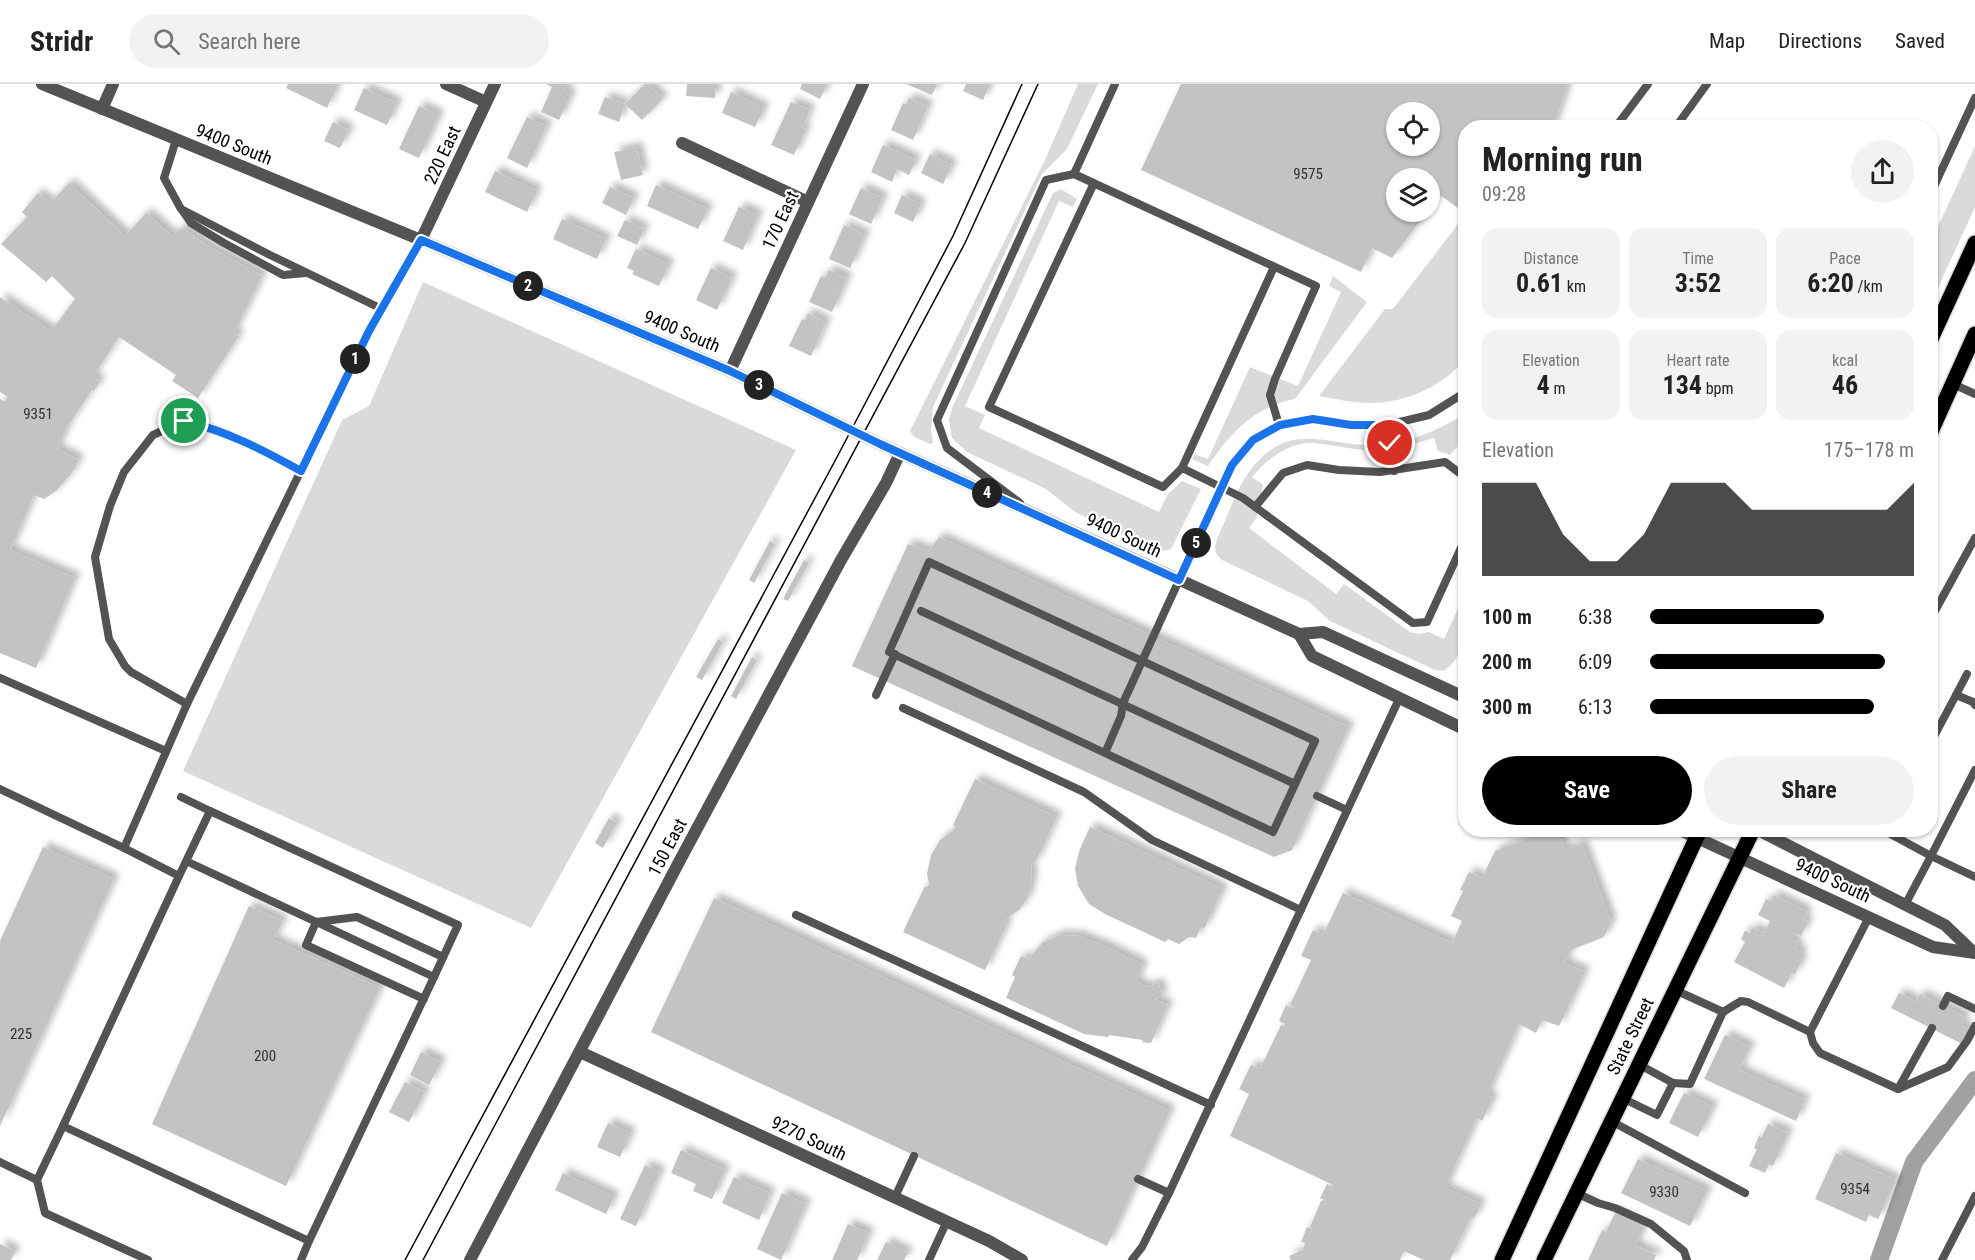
<!DOCTYPE html>
<meta charset="utf-8">
<style>
body{margin:0;font-family:"Roboto Condensed",sans-serif;background:#f2f2f2;color:#222;height:100vh;display:flex;flex-direction:column;font-size:22px;white-space:nowrap}
*{box-sizing:border-box;margin:0}
p{font-size:20px;color:#767676}
.icon{flex:none;width:33px;height:33px;fill:none;stroke:currentColor;stroke-width:2;stroke-linecap:round;stroke-linejoin:round}
.map{position:relative;flex:1;overflow:hidden}
.panel{position:absolute;left:1458px;top:36px;width:480px;height:717px;display:flex;flex-direction:column;background:#fff;border-radius:24px;box-shadow:0 2px 4px #0004}
.panel>*{flex:none}
.buttons{position:absolute;left:1386px;top:18px;display:grid;gap:12px}
.buttons a{display:grid;place-items:center;width:54px;height:54px;border-radius:50%;background:#fff;box-shadow:0 2px 4px #0004;font-size:30px}
.pin{position:absolute;display:grid;place-items:center;width:51px;height:51px;color:#fff;margin:-26px;border:3px solid #fff;border-radius:50%;box-shadow:0 2px 6px #0007}
.km{position:absolute;width:30px;height:30px;margin:-15px;border-radius:50%;background:#222;color:#fff;font-size:16px;line-height:30px;text-align:center}
.round{display:grid;place-items:center;flex:none;width:63px;height:63px;border-radius:32px;background:#f2f2f2}
.head{display:flex;align-items:center;justify-content:space-between;height:102px;padding:0 24px}
h1{font-size:33px;font-weight:700;line-height:45px}
.stats{display:grid;grid-template-columns:repeat(3,1fr);gap:9px;height:102px;padding:6px 24px}
.stats div{display:grid;align-content:center;border-radius:15px;background:#f2f2f2;text-align:center}
.stats b{font-size:26px;font-weight:700}
.stats small{font-size:16px;font-weight:400}
.stats p{font-size:16px}
.chart{height:168px;padding:12px 24px}
.chart p{display:flex;justify-content:space-between}
.chart svg{width:100%;height:108px;margin-top:6px;fill:#000;opacity:.7}
.cta{display:flex;gap:12px;margin-top:auto;padding:12px 24px}
.cta a{flex:1;height:69px;border-radius:36px;background:#000;color:#fff;font-size:24px;font-weight:700;line-height:69px;text-align:center}
.cta a+a{background:#f2f2f2;color:#222}
ul{padding:0 24px;list-style:none;font-size:20px}
li{display:grid;grid-template-columns:96px 72px 1fr;align-items:center;height:45px}
li i{height:15px;border-radius:8px;background:#000}
header{display:flex;align-items:center;gap:36px;box-sizing:border-box;height:84px;padding:0 30px;background:#fff;border-bottom:2px solid #e0e0e0}
header strong{font-size:28px}
nav{display:flex;gap:33px;margin-inline-start:auto;font-size:21px}
.search{width:420px;height:54px;background:#f2f2f2;display:flex;align-items:center;gap:15px;box-sizing:border-box;padding:0 21px;border-radius:33px;color:#767676;font-size:22px}
.map>svg:first-child{display:block}
</style>
<header>
<strong>Stridr</strong>
<div class="search"><svg class="icon" aria-label="search" viewBox="0 0 24 24"><circle cx="10" cy="10" r="6"/><path d="M15 15l6 6"/></svg>Search here</div>
<nav><a>Map</a><a>Directions</a><a>Saved</a></nav>
</header>
<div class="map">
<svg width="1975" height="1176" viewBox="0 0 1975 1176">
<defs>
<filter id="shadow"><feDropShadow dx="5.5" dy="-5.5" stdDeviation="3" flood-color="#0004"/></filter>
</defs>
<rect width="100%" height="100%" fill="#fff"/>
<g fill="#dadada">
<path d="M 1078,0 L 1098,0 L 1067,65 L 1042,90 L 933,323 L 931,346 L 933,359 L 930,360 L 914,353 L 910,347 L 1044,78 Z"/>
<path d="M 1975,62 L 1975,123 L 1931,219 L 1931,158 Z"/>
<path d="M 1061,105 L 1077,115 L 1073,123 L 1059,117 L 965,322 L 985,331 L 979,344 L 1159,428 L 1168,410 L 1182,397 L 1201,405 L 1171,465 L 1159,468 L 1075,428 L 1046,405 L 967,368 L 952,354 L 949,336 L 952,324 L 1053,109 Z"/>
<path d="M 1462,135 L 1466,138 L 1466,274 C 1444,302 1406,319 1370,319 C 1353,319 1336,315 1319,312 L 1385,225 L 1393,225 Z"/>
<path d="M 1333,192 L 1367,218 L 1295,315 C 1254,323 1231,348 1208,382 L 1192,375 L 1194,370 L 1208,375 L 1250,283 L 1298,302 L 1341,208 L 1329,202 Z"/>
<path d="M 423,198 L 796,366 L 531,844 L 183,687 L 342,336 L 369,322 Z"/>
<path d="M 1465,330 L 1465,366 L 1459,361 L 1450,371 L 1438,367 L 1434,354 C 1414,360 1392,366 1371,366 C 1352,366 1334,361 1315,359 C 1291,357 1266,375 1252,393 L 1263,401 L 1256,435 L 1249,444 L 1336,510 L 1344,500 L 1410,548 L 1419,550 L 1429,548 L 1444,555 L 1465,509 C 1465,537 1469,569 1444,587 L 1435,586 L 1330,537 L 1308,517 L 1222,476 C 1214,469 1214,465 1217,455 C 1228,432 1236,404 1252,384 C 1292,334 1329,364 1380,361 C 1410,359 1440,345 1465,330 Z"/>
</g>
<g fill="none" stroke-linecap="round" stroke-linejoin="round">
<path stroke="#a1a1a1" stroke-width="18" d="M 1879,1176 L 1914,1078 L 1975,996"/>
</g>
<g fill="#c3c3c3" fill-rule="evenodd" filter="url(#shadow)">
<path d="M 288,0 L 329,0 L 337,3 L 327,24 L 286,4 Z"/>
<path d="M 546,0 L 568,0 L 564,7 L 571,11 L 559,36 L 541,28 L 552,3 Z"/>
<path d="M 645,0 L 647,0 L 663,15 L 642,36 L 625,20 Z"/>
<path d="M 687,0 L 716,0 L 715,14 L 686,12 Z"/>
<path d="M 802,0 L 827,0 L 820,15 L 800,5 Z"/>
<path d="M 906,0 L 937,0 L 932,11 Z"/>
<path d="M 966,0 L 990,0 L 983,16 L 963,7 Z"/>
<path d="M 1181,0 L 1568,0 L 1553,44 L 1466,44 L 1466,130 L 1440,111 L 1430,124 L 1430,94 L 1396,94 L 1396,128 L 1427,128 L 1392,174 L 1372,164 L 1361,188 L 1141,86 ZM 1396,28 L 1430,28 L 1430,62 L 1396,62 Z"/>
<path d="M 364,4 L 397,19 L 387,41 L 354,26 Z"/>
<path d="M 731,8 L 764,24 L 755,43 L 722,29 Z"/>
<path d="M 605,13 L 625,20 L 619,38 L 598,30 Z"/>
<path d="M 909,14 L 928,22 L 913,56 L 891,46 L 903,19 L 906,20 Z"/>
<path d="M 791,18 L 810,26 L 802,44 L 806,45 L 794,71 L 771,61 Z"/>
<path d="M 419,22 L 439,31 L 419,74 L 399,65 Z"/>
<path d="M 527,33 L 547,42 L 527,84 L 507,74 Z"/>
<path d="M 333,38 L 349,46 L 340,64 L 324,57 Z"/>
<path d="M 883,61 L 916,76 L 909,91 L 897,85 L 892,98 L 871,88 Z"/>
<path d="M 637,63 L 643,91 L 621,96 L 614,68 Z"/>
<path d="M 930,70 L 952,81 L 943,100 L 921,89 Z"/>
<path d="M 495,87 L 537,107 L 527,128 L 485,108 Z"/>
<path d="M 69,99 L 125,152 L 146,129 L 172,152 L 182,144 L 206,161 L 262,192 L 234,249 L 239,252 L 198,314 L 172,297 L 176,291 L 119,253 L 93,293 L 100,298 L 94,307 L 92,306 L 67,343 L 57,365 L 79,376 L 71,390 L 56,407 L 44,415 L 34,411 L 10,466 L 75,494 L 36,584 L 0,569 L 0,315 L 5,317 L 8,313 L 0,308 L 0,213 L 51,247 L 75,215 L 52,192 L 46,198 L 1,160 L 27,133 L 22,128 L 38,109 L 50,119 Z"/>
<path d="M 656,101 L 708,125 L 698,145 L 647,122 Z"/>
<path d="M 610,103 L 634,114 L 626,131 L 602,119 Z"/>
<path d="M 861,104 L 883,114 L 871,140 L 849,130 Z"/>
<path d="M 902,111 L 921,120 L 913,138 L 894,129 Z"/>
<path d="M 739,123 L 758,131 L 743,166 L 723,157 Z"/>
<path d="M 562,135 L 606,155 L 597,175 L 553,155 Z"/>
<path d="M 625,136 L 644,145 L 637,161 L 617,152 Z"/>
<path d="M 844,141 L 865,151 L 850,184 L 829,175 Z"/>
<path d="M 636,165 L 669,180 L 659,202 L 632,190 L 634,187 L 627,184 Z"/>
<path d="M 711,184 L 732,194 L 717,226 L 696,216 Z"/>
<path d="M 829,186 L 847,194 L 832,228 L 809,218 L 821,192 L 825,194 Z"/>
<path d="M 808,229 L 826,238 L 811,272 L 789,262 L 802,235 L 805,236 Z"/>
<path d="M 939,453 L 1349,643 L 1292,766 L 1274,773 L 852,582 L 908,460 L 929,467 Z"/>
<path d="M 770,457 L 775,460 L 754,499 L 749,496 Z"/>
<path d="M 804,476 L 809,479 L 788,517 L 783,515 Z"/>
<path d="M 718,555 L 723,558 L 702,596 L 696,593 Z"/>
<path d="M 752,573 L 757,576 L 736,615 L 731,612 Z"/>
<path d="M 975,695 L 1057,733 L 1035,779 L 1032,778 L 1031,782 L 1032,797 L 1028,813 L 1019,826 L 1006,835 L 1004,839 L 1007,840 L 985,886 L 903,848 L 925,802 L 927,803 L 929,800 L 927,790 L 931,771 L 940,756 L 954,746 L 955,742 L 953,741 Z"/>
<path d="M 609,734 L 617,739 L 603,764 L 595,759 Z"/>
<path d="M 1090,743 L 1223,805 L 1204,845 L 1201,843 L 1196,854 L 1189,853 L 1179,860 L 1168,855 L 1165,858 L 1105,830 L 1089,820 L 1078,802 L 1075,784 L 1080,765 Z"/>
<path d="M 1552,746 L 1556,746 L 1565,766 L 1582,760 L 1611,838 L 1604,853 L 1571,866 L 1564,879 L 1585,888 L 1559,942 L 1542,936 L 1536,949 L 1519,940 L 1487,1011 L 1493,1014 L 1482,1037 L 1477,1034 L 1445,1104 L 1481,1120 L 1474,1135 L 1471,1133 L 1450,1176 L 1424,1176 L 1404,1167 L 1400,1176 L 1291,1176 L 1289,1172 L 1303,1166 L 1305,1159 L 1301,1158 L 1307,1143 L 1312,1145 L 1310,1143 L 1321,1117 L 1325,1116 L 1320,1114 L 1327,1100 L 1332,1103 L 1333,1101 L 1230,1052 L 1249,1010 L 1239,1005 L 1251,981 L 1260,985 L 1281,941 L 1284,942 L 1285,940 L 1279,937 L 1286,921 L 1293,925 L 1294,923 L 1290,921 L 1311,876 L 1301,872 L 1313,846 L 1323,851 L 1343,809 L 1452,859 L 1462,837 L 1451,832 L 1463,807 L 1460,806 L 1469,788 L 1482,794 L 1495,767 Z"/>
<path d="M 43,763 L 114,795 L 0,1042 L 0,857 Z"/>
<path d="M 1774,811 L 1807,828 L 1804,836 L 1808,838 L 1801,852 L 1794,849 L 1791,855 L 1798,859 L 1795,864 L 1802,868 L 1799,874 L 1802,876 L 1795,890 L 1792,889 L 1784,904 L 1734,878 L 1745,858 L 1741,855 L 1745,847 L 1750,849 L 1752,844 L 1764,849 L 1770,837 L 1758,831 L 1766,815 L 1771,818 Z"/>
<path d="M 714,814 L 1170,1027 L 1107,1162 L 651,948 Z"/>
<path d="M 249,822 L 283,837 L 273,856 L 380,904 L 286,1102 L 152,1040 Z"/>
<path d="M 1060,851 L 1079,852 L 1107,863 L 1143,881 L 1136,898 L 1147,903 L 1158,899 L 1163,912 L 1154,915 L 1168,921 L 1151,959 L 1142,958 L 1143,956 L 1109,951 L 1108,953 L 1084,950 L 1006,914 L 1015,893 L 1012,891 L 1021,872 L 1028,875 L 1043,858 Z"/>
<path d="M 1899,909 L 1916,918 L 1920,910 L 1965,933 L 1961,941 L 1969,945 L 1962,960 L 1891,924 Z"/>
<path d="M 1725,951 L 1750,963 L 1739,986 L 1805,1016 L 1796,1037 L 1704,995 Z"/>
<path d="M 421,968 L 441,978 L 429,1001 L 410,991 Z"/>
<path d="M 405,998 L 425,1008 L 409,1038 L 389,1028 Z"/>
<path d="M 1684,1009 L 1713,1023 L 1698,1053 L 1669,1039 Z"/>
<path d="M 608,1039 L 631,1049 L 620,1073 L 597,1063 Z"/>
<path d="M 1768,1040 L 1788,1049 L 1773,1082 L 1769,1080 L 1765,1089 L 1749,1082 L 1757,1065 L 1754,1064 L 1759,1052 L 1762,1053 Z"/>
<path d="M 681,1066 L 725,1086 L 712,1115 L 693,1107 L 696,1100 L 671,1089 Z"/>
<path d="M 1836,1069 L 1896,1096 L 1878,1135 L 1869,1131 L 1866,1138 L 1815,1115 Z"/>
<path d="M 1638,1075 L 1707,1107 L 1690,1142 L 1621,1109 Z"/>
<path d="M 645,1081 L 660,1088 L 636,1142 L 620,1135 Z"/>
<path d="M 563,1089 L 614,1113 L 606,1130 L 555,1106 Z"/>
<path d="M 734,1093 L 770,1109 L 759,1136 L 722,1119 Z"/>
<path d="M 782,1109 L 806,1120 L 781,1176 L 757,1165 Z"/>
<path d="M 1615,1129 L 1644,1143 L 1635,1161 L 1656,1171 L 1654,1176 L 1588,1176 L 1602,1146 L 1606,1148 Z"/>
<path d="M 848,1140 L 869,1149 L 857,1176 L 832,1176 Z"/>
<path d="M 886,1158 L 908,1169 L 904,1176 L 877,1176 Z"/>
<path d="M 0,1160 L 15,1167 L 11,1176 L 0,1176 Z"/>
</g>
<g fill="none" stroke-linecap="round" stroke-linejoin="round">
<g stroke="#dbdbdb" stroke-width="18">
<g id="primary">
<path d="M 1930,257 L 1975,159"/>
<path d="M 1930,350 L 1975,250"/>
<path d="M 1502,1176 L 1700,746"/>
<path d="M 1544,1176 L 1753,746"/>
</g>
</g>
<g stroke="#535353" stroke-width="8">
<path d="M 1615,44 L 1648,0"/>
<path d="M 1675,44 L 1707,0"/>
<path d="M 176,56 L 164,94 L 181,125 L 270,171 L 382,225"/>
<path d="M 1074,90 L 1316,202 L 1275,295 L 1270,311 L 1279,341"/>
<path d="M 1094,99 L 989,323 L 1163,403 L 1182,384 L 1243,414 L 1413,539 L 1427,538 L 1466,453"/>
<path d="M 1930,111 L 1975,14"/>
<path d="M 182,126 L 191,139 L 224,159 L 283,191 L 306,189"/>
<path d="M 1953,300 L 1975,310"/>
<path d="M 1387,341 L 1394,387"/>
<path d="M 1182,384 L 1274,183"/>
<path d="M 1020,419 L 947,364 L 937,336 L 1046,96 L 1074,90 L 1115,0"/>
<path d="M 1255,423 L 1283,389 L 1307,381 L 1339,386 L 1380,388 L 1445,378 L 1466,394"/>
<path d="M 921,527 L 1295,700"/>
<path d="M 1930,536 L 1975,454"/>
<path d="M 1967,590 L 1956,611 L 1973,618 L 1975,621"/>
<path d="M 0,594 L 166,667"/>
<path d="M 876,611 L 895,570"/>
<path d="M 187,620 L 131,588 L 125,582 L 109,555 L 95,473 L 110,422 L 124,388 L 153,351 L 184,337 L 211,343 L 254,361 L 301,387"/>
<path d="M 903,624 L 1084,708 L 1152,756 L 1301,826"/>
<path d="M 1930,660 L 1956,611"/>
<path d="M 1105,669 L 889,568 L 929,478 L 1315,657 L 1273,748 L 1105,669 L 1121,632 L 1123,619 L 1164,529 L 1232,381 L 1253,356 L 1279,341 L 1313,335 L 1351,341 L 1387,341 L 1429,331 L 1461,311 L 1466,306"/>
<path d="M 1975,686 L 1931,772 L 1975,793"/>
<path d="M 0,705 L 124,764 L 187,620 L 369,247 L 421,156"/>
<path d="M 1317,712 L 1347,726"/>
<path d="M 181,713 L 210,727"/>
<path d="M 1883,746 L 1931,772 L 1905,821"/>
<path d="M 179,792 L 210,727 L 458,841 L 434,893 L 186,777"/>
<path d="M 796,831 L 1211,1021"/>
<path d="M 1675,906 L 1723,928 L 1741,917 L 1748,918 L 1810,948 L 1869,833"/>
<path d="M 424,915 L 306,861 L 316,838 L 357,833 L 443,873"/>
<path d="M 1943,922 L 1948,912 L 1975,925"/>
<path d="M 1810,948 L 1813,959 L 1820,969 L 1898,1005 L 1948,983 L 1967,957 L 1975,942"/>
<path d="M 1673,999 L 1690,1000 L 1723,928"/>
<path d="M 1898,1005 L 1932,944"/>
<path d="M 1622,1014 L 1657,1031 L 1673,999 L 1638,980"/>
<path d="M 1611,1037 L 1745,1109"/>
<path d="M 63,1042 L 179,792 L 124,764"/>
<path d="M 0,1078 L 37,1096"/>
<path d="M 1138,1095 L 1169,1109"/>
<path d="M 1576,1109 L 1598,1119 L 1615,1124 L 1651,1140 L 1684,1167 L 1687,1176"/>
<path d="M 895,1113 L 914,1072"/>
<path d="M 309,1157 L 434,893"/>
<path d="M 148,1176 L 45,1129 L 37,1096 L 63,1042 L 309,1157 L 301,1176"/>
<path d="M 929,1176 L 947,1137"/>
<path d="M 1132,1176 L 1142,1163 L 1169,1109 L 1399,615"/>
<path d="M 1942,1176 L 1975,1112"/>
</g>
<g stroke="#535353" stroke-width="12">
<path d="M 446,0 L 486,18"/>
<path d="M 102,25 L 113,0"/>
<path d="M 682,59 L 808,118"/>
<path d="M 421,156 L 495,0"/>
<path d="M 730,287 L 863,0"/>
<path d="M 580,968 L 989,1157 L 1022,1176"/>
<path d="M 470,1176 L 679,778 L 841,476 L 886,399 L 900,369"/>
</g>
<g stroke="#535353" stroke-width="12">
<path d="M 42,0 L 421,156 L 730,287 L 880,360 L 1299,550 L 1323,548 L 1466,614"/>
<path d="M 1299,550 L 1312,572 L 1466,646"/>
<path d="M 1680,746 L 1933,863 L 1975,869"/>
<path d="M 1758,746 L 1945,841 L 1973,868"/>
</g>
<use href="#primary" stroke="#000" stroke-width="15"/>
<g stroke="#000" stroke-width="1.5">
<path d="M 405,1176 L 836,375 L 953,152 L 1022,0"/>
<path d="M 423,1176 L 965,159 L 1038,0"/>
</g>
</g>
<g fill="none" stroke-linecap="round" stroke-linejoin="round">
<g stroke="#fff" stroke-width="12">
<path id="route" d="M 184,337 C 227,347 263,366 301,387 L 369,247 L 421,156 L 730,287 L 880,360 L 1179,496 L 1232,381 L 1253,356 L 1280,341 L 1313,335 L 1351,341 L 1387,341 L 1390,359"/>
</g>
<use href="#route" stroke="#1a73e8" stroke-width="8"/>
</g>
<g text-anchor="middle" dominant-baseline="central" stroke-width="4.5" stroke-linejoin="round" paint-order="stroke">
<g font-size="15" fill="#313131">
<text x="1308" y="90">9575</text>
<text x="38" y="330">9351</text>
<text x="21" y="950">225</text>
<text x="265" y="972">200</text>
<text x="1855" y="1105">9354</text>
<text x="1664" y="1108">9330</text>
</g>
<g font-size="18" fill="#000" stroke="#fff">
<text transform="translate(234 60) rotate(22)">9400 South</text>
<text transform="translate(442 71) rotate(-65)">220 East</text>
<text transform="translate(780 136) rotate(-65)">170 East</text>
<text transform="translate(682 247) rotate(23)">9400 South</text>
<text transform="translate(1124 451) rotate(25)">9400 South</text>
<text transform="translate(667 763) rotate(-62)">150 East</text>
<text transform="translate(1833 796) rotate(25)">9400 South</text>
<text transform="translate(1630 952) rotate(-64)">State Street</text>
<text transform="translate(809 1054) rotate(25)">9270 South</text>
</g>
</g>
</svg>
<div class="buttons">
<a><svg class="icon" aria-label="locate" viewBox="0 0 24 24"><circle cx="12" cy="12" r="6"/><path d="M12 2v4M12 18v4M2 12h4M18 12h4"/></svg></a>
<a><svg class="icon" aria-label="layers" viewBox="0 0 24 24"><path d="M12 4l9 5-9 5-9-5zM3 14l9 5 9-5"/></svg></a>
</div>
<div class="pin" style="left:184px;top:337px;background:#1e9e55"><svg class="icon" aria-label="arrive" viewBox="0 0 24 24"><path d="M6 21V4h12l-3 4 3 4H6"/></svg></div>
<div class="pin" style="left:1390px;top:359px;background:#d93025"><svg class="icon" aria-label="check" viewBox="0 0 24 24"><path d="M5 12l5 5 9-10"/></svg></div>
<b class="km" style="left:355px;top:275px">1</b>
<b class="km" style="left:528px;top:202px">2</b>
<b class="km" style="left:759px;top:301px">3</b>
<b class="km" style="left:987px;top:409px">4</b>
<b class="km" style="left:1196px;top:459px">5</b>
<section class="panel">
<div class="head"><div><h1>Morning run</h1><p>09:28</p></div><a class="round"><svg class="icon" aria-label="share" viewBox="0 0 24 24"><path d="M12 15V3M7 8l5-5 5 5M5 13v7h14v-7"/></svg></a></div>
<div class="stats">
<div><p>Distance</p><b>0.61<small> km</small></b></div>
<div><p>Time</p><b>3:52</b></div>
<div><p>Pace</p><b>6:20<small> /km</small></b></div>
</div>
<div class="stats">
<div><p>Elevation</p><b>4<small> m</small></b></div>
<div><p>Heart rate</p><b>134<small> bpm</small></b></div>
<div><p>kcal</p><b>46</b></div>
</div>
<div class="chart"><p><span>Elevation</span>175–178 m</p>
<svg viewBox="0 0 160 44" preserveAspectRatio="none"><path d="M0 44V6L10 6L20 6L30 27L40 38L50 38L60 27L70 6L80 6L90 6L100 17L110 17L120 17L130 17L140 17L150 17L160 6V44z"/></svg>
</div>
<ul>
<li><b>100 m</b>6:38<i style="width:66%"></i></li>
<li><b>200 m</b>6:09<i style="width:89%"></i></li>
<li><b>300 m</b>6:13<i style="width:85%"></i></li>
</ul>
<div class="cta"><a>Save</a><a>Share</a></div>
</section>
</div>
